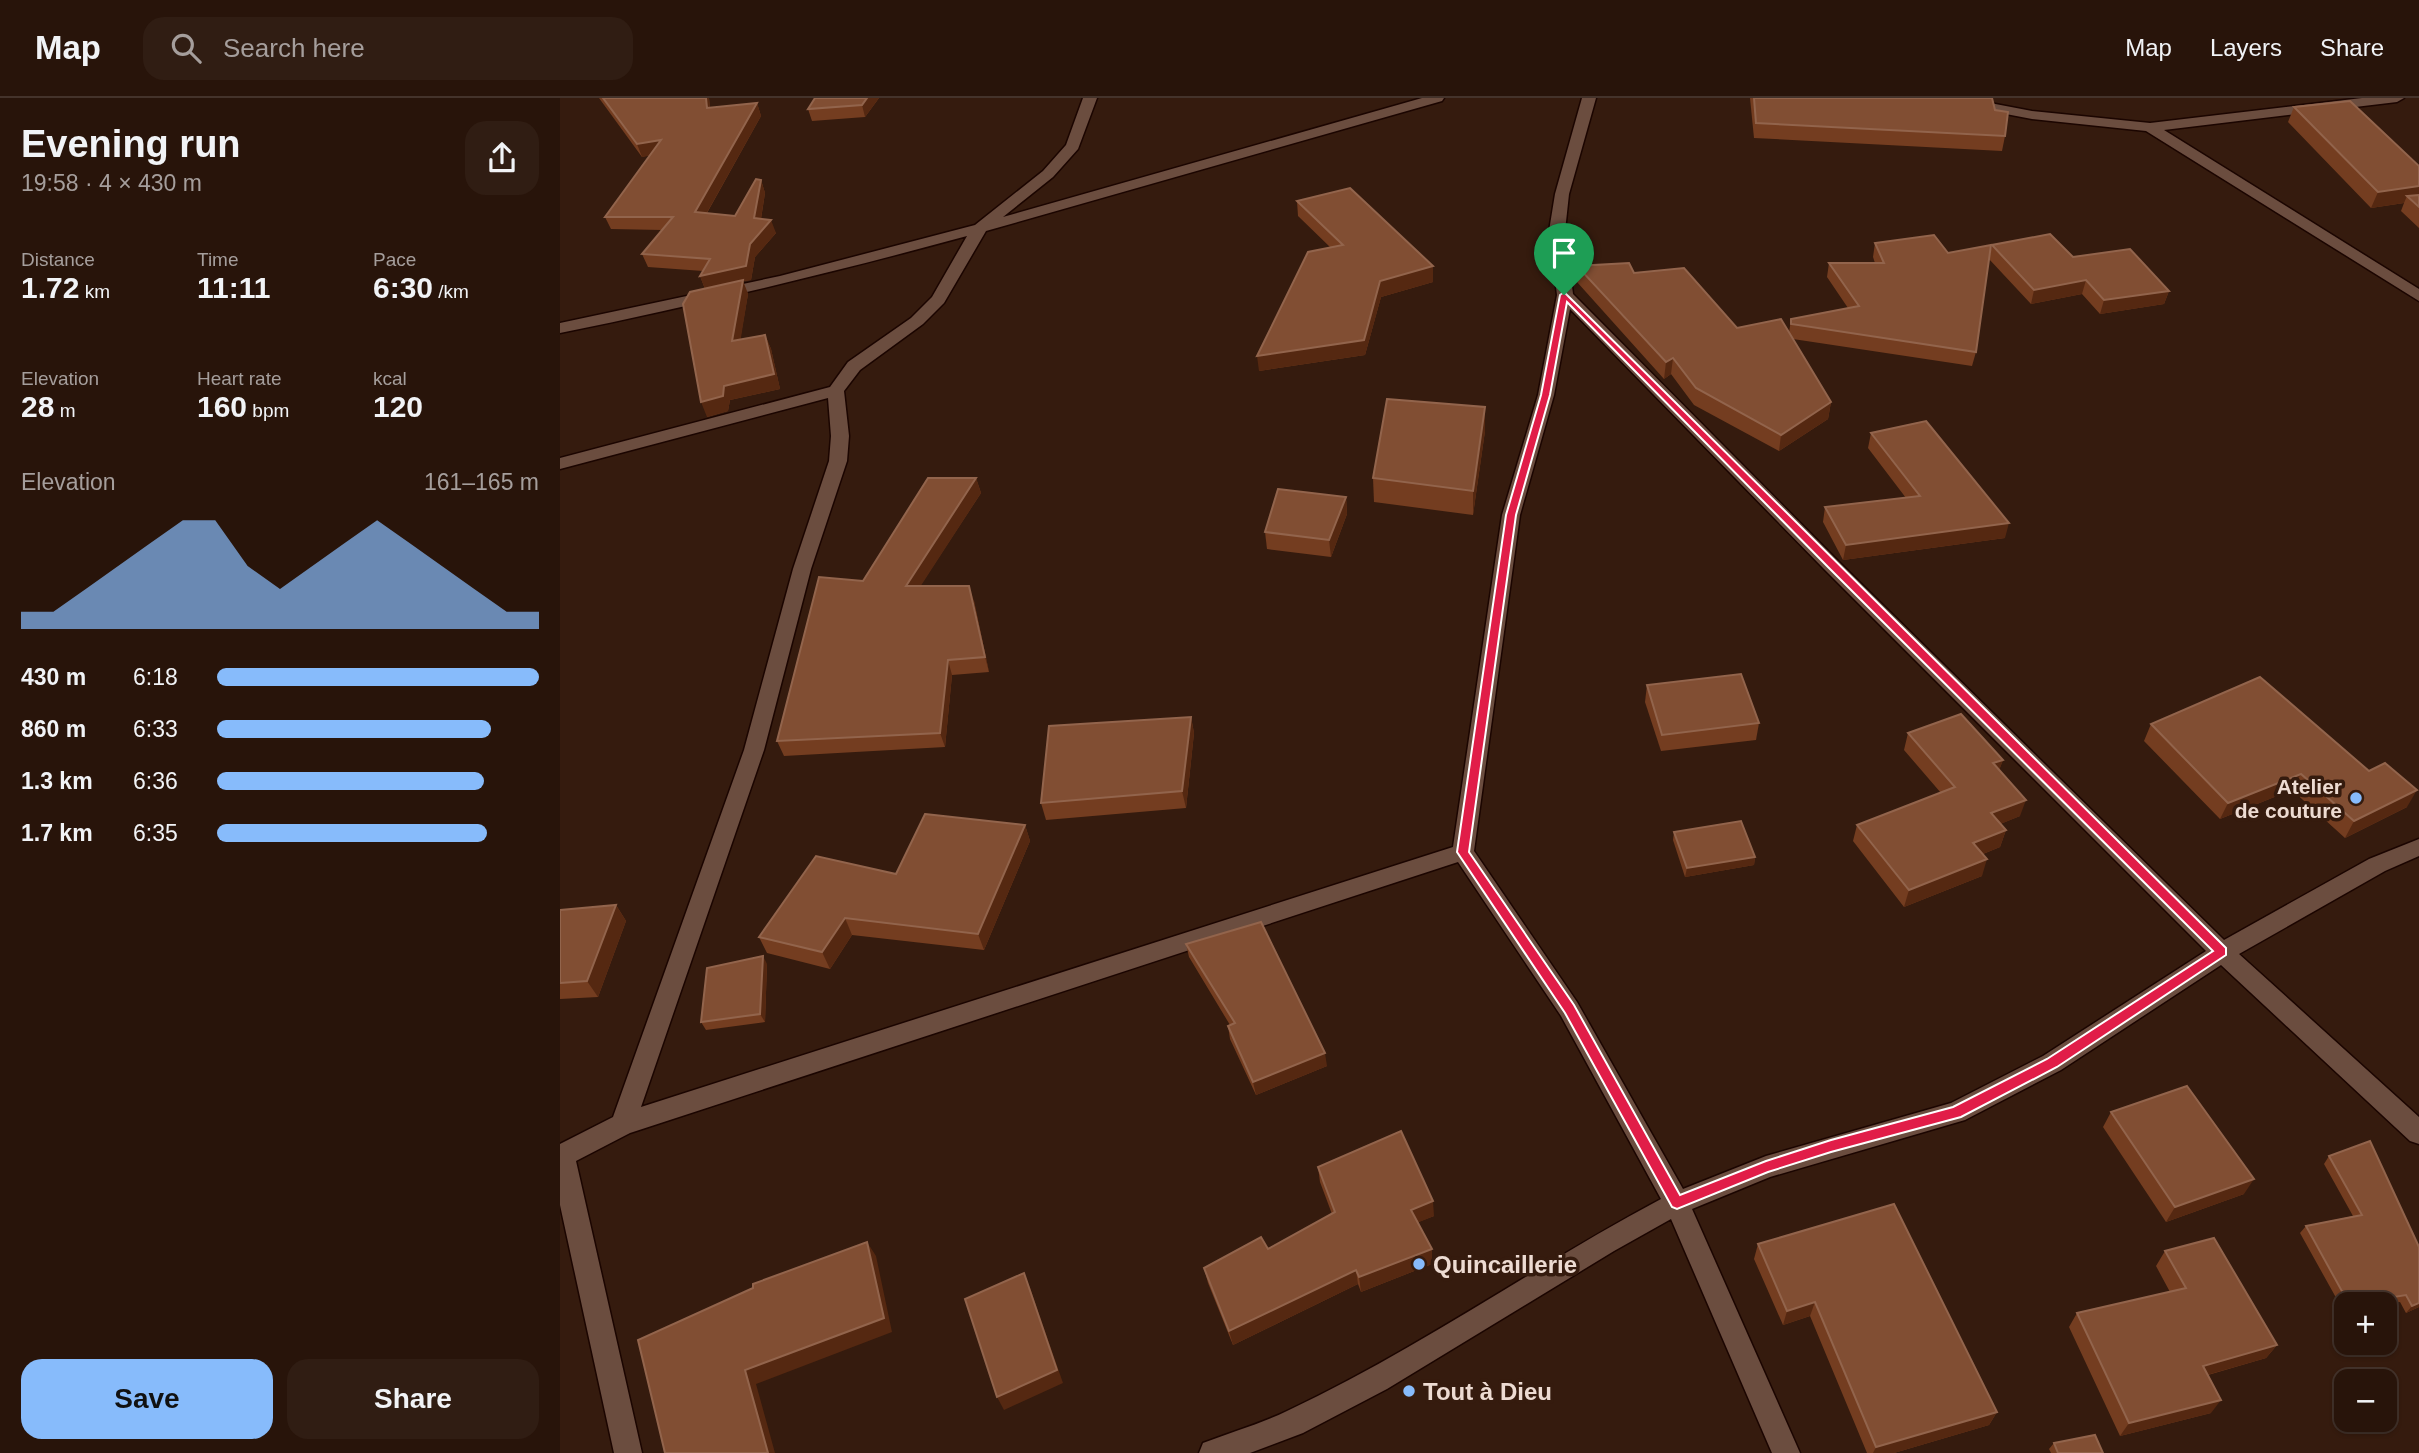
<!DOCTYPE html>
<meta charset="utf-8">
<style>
body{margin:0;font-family:Arial,sans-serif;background:#301d13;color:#f1f3f6;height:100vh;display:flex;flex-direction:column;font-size:26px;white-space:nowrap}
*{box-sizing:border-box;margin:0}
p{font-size:23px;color:#a59e9c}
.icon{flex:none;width:38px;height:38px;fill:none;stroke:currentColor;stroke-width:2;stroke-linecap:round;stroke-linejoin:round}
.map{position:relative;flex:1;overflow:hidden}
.details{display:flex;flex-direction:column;background:#28140a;width:560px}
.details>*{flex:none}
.buttons{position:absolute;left:1774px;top:1194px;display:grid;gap:14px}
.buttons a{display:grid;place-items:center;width:63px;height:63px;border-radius:14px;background:#28140a;box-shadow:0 2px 5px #0004,0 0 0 2px #44332b;font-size:35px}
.pin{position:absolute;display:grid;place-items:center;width:60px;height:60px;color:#fff;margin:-72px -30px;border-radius:50% 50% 50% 0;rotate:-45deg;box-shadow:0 0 7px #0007}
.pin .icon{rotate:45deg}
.round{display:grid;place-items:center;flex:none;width:74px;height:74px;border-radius:21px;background:#301d13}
.head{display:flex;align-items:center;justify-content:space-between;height:119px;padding:0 21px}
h1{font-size:38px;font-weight:800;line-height:52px}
.stats{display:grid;grid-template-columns:repeat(3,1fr);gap:10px;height:119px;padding:7px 21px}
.stats div{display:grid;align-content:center}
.stats b{font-size:30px;font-weight:800}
.stats small{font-size:19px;font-weight:400}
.stats p{font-size:19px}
.chart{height:196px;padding:14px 21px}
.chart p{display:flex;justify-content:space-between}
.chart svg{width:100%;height:126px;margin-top:7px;fill:#87bbfb;opacity:.7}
.action{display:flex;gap:14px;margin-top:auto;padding:14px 21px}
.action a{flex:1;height:80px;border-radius:21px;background:#87bbfb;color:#111;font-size:28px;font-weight:800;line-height:80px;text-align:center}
.action a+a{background:#301d13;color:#f1f3f6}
ul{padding:0 21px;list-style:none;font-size:23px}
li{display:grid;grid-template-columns:112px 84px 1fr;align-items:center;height:52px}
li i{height:18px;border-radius:9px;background:#87bbfb}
header{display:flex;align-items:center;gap:42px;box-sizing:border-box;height:98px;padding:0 35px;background:#28140a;border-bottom:2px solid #44332b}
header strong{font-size:33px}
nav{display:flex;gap:38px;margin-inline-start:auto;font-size:24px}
.search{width:490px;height:63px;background:#301d13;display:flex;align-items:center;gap:18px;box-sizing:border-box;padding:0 24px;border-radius:21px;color:#a59e9c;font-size:26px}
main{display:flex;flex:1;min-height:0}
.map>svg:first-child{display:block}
</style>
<header>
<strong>Map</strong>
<div class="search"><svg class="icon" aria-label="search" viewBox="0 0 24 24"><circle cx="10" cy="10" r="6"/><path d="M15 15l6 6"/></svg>Search here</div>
<nav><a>Map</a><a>Layers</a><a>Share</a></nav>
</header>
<main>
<section class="details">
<div class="head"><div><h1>Evening run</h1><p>19:58 · 4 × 430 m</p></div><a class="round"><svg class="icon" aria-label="share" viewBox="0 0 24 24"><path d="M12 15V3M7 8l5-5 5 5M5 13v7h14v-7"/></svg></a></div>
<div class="stats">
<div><p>Distance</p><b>1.72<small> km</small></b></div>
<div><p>Time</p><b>11:11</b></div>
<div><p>Pace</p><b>6:30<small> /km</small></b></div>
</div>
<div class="stats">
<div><p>Elevation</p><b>28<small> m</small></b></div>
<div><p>Heart rate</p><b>160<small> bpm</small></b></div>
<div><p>kcal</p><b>120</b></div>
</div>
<div class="chart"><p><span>Elevation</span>161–165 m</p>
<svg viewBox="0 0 160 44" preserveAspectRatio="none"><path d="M0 44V38L10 38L20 30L30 22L40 14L50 6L60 6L70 22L80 30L90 22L100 14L110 6L120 14L130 22L140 30L150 38L160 38V44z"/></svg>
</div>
<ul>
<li><b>430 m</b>6:18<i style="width:100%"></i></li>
<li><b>860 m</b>6:33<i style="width:85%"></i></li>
<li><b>1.3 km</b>6:36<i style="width:83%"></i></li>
<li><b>1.7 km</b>6:35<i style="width:84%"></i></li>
</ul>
<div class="action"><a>Save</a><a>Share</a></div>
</section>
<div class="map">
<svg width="1859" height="1355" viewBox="0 0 1859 1355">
<rect width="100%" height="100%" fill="#351b0e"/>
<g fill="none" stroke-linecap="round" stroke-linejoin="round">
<g stroke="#1b0500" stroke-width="3">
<g id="minor">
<path d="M 523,0 L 537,0 L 518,51 L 493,79 L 443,119 L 862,0 L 884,0 L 882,3 L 426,133 L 384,205 L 363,226 L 300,272 L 284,293 L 289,338 L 287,363 L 251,471 L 204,652 L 81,1009 L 893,749 L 942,417 L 978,297 L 997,197 L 989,133 L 995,96 L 1022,0 L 1036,0 L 1009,96 L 1005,133 L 1013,196 L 1278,463 L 1664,842 L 1809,761 L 1859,741 L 1859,758 L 1825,773 L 1679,856 L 1859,1019 L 1859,1046 L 1850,1043 L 1661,867 L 1501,972 L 1405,1022 L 1210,1079 L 1132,1111 L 1240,1355 L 1212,1355 L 1111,1121 L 1054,1153 L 827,1291 L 743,1335 L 690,1355 L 639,1355 L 643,1345 C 671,1334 700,1326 727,1313 C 857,1252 975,1168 1101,1101 L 1001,918 L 898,764 L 70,1035 L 16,1063 L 82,1355 L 54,1355 L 0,1107 L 0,1046 L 53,1019 L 184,652 L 233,471 L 269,363 L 271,338 L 268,300 L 0,371 L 0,360 L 270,289 L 288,264 L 351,220 L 372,199 L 407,138 C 272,175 137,207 0,235 L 0,225 L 220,178 L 415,127 L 483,73 L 506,47 ZM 1010,211 L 1264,471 L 1646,853 L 1483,958 L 1391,1005 L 1206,1058 L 1123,1091 L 1017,904 L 914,753 L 960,417 L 994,297 Z"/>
<path d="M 1376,0 L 1404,0 L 1472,13 L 1590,25 L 1802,0 L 1844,0 L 1837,4 L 1604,32 L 1859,191 L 1859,203 L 1586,33 L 1472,21 L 1383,4 Z"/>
</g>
</g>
<use href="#minor" fill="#6b4d3f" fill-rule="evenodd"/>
</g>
<g fill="#743d20">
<path d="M 39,0 L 149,0 L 150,10 L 197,5 L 201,18 L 147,115 L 175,118 L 201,82 L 205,95 L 201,121 L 216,135 L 195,159 L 191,182 L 183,183 L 188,196 L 180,242 L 205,237 L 211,251 L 220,291 L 170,302 L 168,313 L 147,319 L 145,191 L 140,178 L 143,173 L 88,169 L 82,156 L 102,132 L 51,131 L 45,119 L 90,57 L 82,59 Z"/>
<path d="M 319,0 L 305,19 L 252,23 L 248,11 Z"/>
<path d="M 1190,0 L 1431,0 L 1445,38 L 1442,53 L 1194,40 Z"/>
<path d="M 1734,9 L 1859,68 L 1859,130 L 1841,113 L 1844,105 L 1811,110 L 1728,24 Z"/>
<path d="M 737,103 L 873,184 L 821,199 L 805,257 L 699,273 L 770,149 L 738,118 Z"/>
<path d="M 1315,145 L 1429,161 L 1432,147 L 1513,159 L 1609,193 L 1604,206 L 1540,216 L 1522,196 L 1471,206 L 1429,161 L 1416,254 L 1412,268 L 1233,241 L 1271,304 L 1268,321 L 1219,353 L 1134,307 L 1111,276 L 1104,281 L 1017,184 L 1017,168 L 1074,175 L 1177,230 L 1229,235 L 1231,221 L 1288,210 L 1267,179 L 1269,165 L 1315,165 L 1313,159 Z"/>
<path d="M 925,333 L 913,417 L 814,404 L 813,380 Z"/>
<path d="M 1311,335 L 1445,440 L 1283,462 L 1263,424 L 1265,409 L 1346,400 L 1308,350 Z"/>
<path d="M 416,380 L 421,395 L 360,488 L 414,503 L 429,574 L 392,577 L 385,649 L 224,658 L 217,643 L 303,483 Z"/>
<path d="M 786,399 L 787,416 L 771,459 L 707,451 L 705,434 Z"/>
<path d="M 1087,587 L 1199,625 L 1196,642 L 1101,653 L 1085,604 Z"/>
<path d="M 631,619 L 634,635 L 626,710 L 486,722 L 481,705 Z"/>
<path d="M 1591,626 L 1847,709 L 1785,740 L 1732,692 L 1660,721 L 1584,643 Z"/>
<path d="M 1348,635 L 1443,662 L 1439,672 L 1460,718 L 1440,726 L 1446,732 L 1440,749 L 1423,756 L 1422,778 L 1344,809 L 1293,743 L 1297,727 L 1381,695 L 1344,652 Z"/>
<path d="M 465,727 L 470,743 L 424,852 L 292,837 L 270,871 L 207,855 L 199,839 L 336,776 Z"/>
<path d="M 1114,734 L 1195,759 L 1194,767 L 1125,779 L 1113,742 Z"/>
<path d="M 56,807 L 66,823 L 38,899 L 0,901 L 0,812 Z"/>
<path d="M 626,846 L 767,968 L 696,997 L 670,941 L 668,928 L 670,927 L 629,859 Z"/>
<path d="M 207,866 L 205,924 L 146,932 L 141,924 Z"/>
<path d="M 1551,1014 L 1684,1096 L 1606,1124 L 1543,1029 Z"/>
<path d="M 1769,1058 L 1859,1149 L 1859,1209 L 1846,1215 L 1840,1204 L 1825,1206 L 1787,1206 L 1787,1213 L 1784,1214 L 1740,1135 L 1746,1128 L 1793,1118 L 1764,1066 Z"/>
<path d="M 758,1069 L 874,1118 L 858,1124 L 872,1166 L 801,1194 L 798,1186 L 673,1247 L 648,1185 L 644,1170 L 708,1151 L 772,1116 L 760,1084 Z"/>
<path d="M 1198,1146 L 1437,1314 L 1429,1327 L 1334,1355 L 1307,1355 L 1250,1218 L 1223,1227 L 1194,1161 Z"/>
<path d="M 1605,1153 L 1717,1247 L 1706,1260 L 1648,1277 L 1651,1315 L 1560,1338 L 1509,1229 L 1517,1215 L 1610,1194 L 1596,1168 Z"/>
<path d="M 1494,1345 L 1543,1355 L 1491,1355 L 1489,1351 Z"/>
</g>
<g fill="#552811">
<path d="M 146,0 L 149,0 L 151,22 L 147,10 Z"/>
<path d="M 307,0 L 319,0 L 305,19 L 302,7 Z"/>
<path d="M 197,5 L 201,18 L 140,127 L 135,114 Z"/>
<path d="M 101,42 L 106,55 L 82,59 L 77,46 Z"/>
<path d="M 201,82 L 205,95 L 199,133 L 194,120 Z"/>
<path d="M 1859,88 L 1859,103 L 1847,98 L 1844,105 L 1811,110 L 1818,94 Z"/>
<path d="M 211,122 L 216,135 L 195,159 L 191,182 L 183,183 L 188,196 L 178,258 L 145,191 L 140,178 L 190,146 Z"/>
<path d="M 873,168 L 873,184 L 821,199 L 805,257 L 699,273 L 697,258 L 820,183 Z"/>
<path d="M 1526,182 L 1522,196 L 1471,206 L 1474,192 Z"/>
<path d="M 1609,193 L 1604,206 L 1540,216 L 1544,202 Z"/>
<path d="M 205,237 L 211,251 L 220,291 L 170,302 L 168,313 L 147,319 L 141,304 L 164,288 Z"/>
<path d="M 1113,260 L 1111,276 L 1104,281 L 1106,264 Z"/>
<path d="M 1271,304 L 1268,321 L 1219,353 L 1221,337 Z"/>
<path d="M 925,309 L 925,333 L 913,417 L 913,393 Z"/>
<path d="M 416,380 L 421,395 L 351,503 L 346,488 Z"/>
<path d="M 786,399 L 787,416 L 771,459 L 769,442 Z"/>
<path d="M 1449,425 L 1445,440 L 1283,462 L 1286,447 Z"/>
<path d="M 409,488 L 414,503 L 429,574 L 425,559 Z"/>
<path d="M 388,562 L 392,577 L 385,649 L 380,635 Z"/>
<path d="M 631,619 L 634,635 L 626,710 L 622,693 Z"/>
<path d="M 1443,662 L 1437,678 L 1433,665 Z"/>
<path d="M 1741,676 L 1732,692 L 1660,721 L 1668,705 Z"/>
<path d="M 1857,692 L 1847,709 L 1785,740 L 1794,723 Z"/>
<path d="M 1466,702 L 1460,718 L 1426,732 L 1431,715 Z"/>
<path d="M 465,727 L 470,743 L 424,852 L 418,836 Z"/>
<path d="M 1446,732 L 1440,749 L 1408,762 L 1413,745 Z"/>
<path d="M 1195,759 L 1194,767 L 1125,779 L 1127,770 Z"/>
<path d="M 1427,761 L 1422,778 L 1344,809 L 1349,792 Z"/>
<path d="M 56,807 L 66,823 L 38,899 L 27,883 Z"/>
<path d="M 285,820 L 292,837 L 270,871 L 262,854 Z"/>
<path d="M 203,858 L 207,866 L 205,924 L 200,916 Z"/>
<path d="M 765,955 L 767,968 L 696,997 L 693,984 Z"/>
<path d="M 1694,1081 L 1684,1096 L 1606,1124 L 1615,1109 Z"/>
<path d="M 873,1103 L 874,1118 L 852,1127 L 851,1112 Z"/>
<path d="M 307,1144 L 316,1158 L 332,1234 L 196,1286 L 215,1355 L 208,1355 L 185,1272 Z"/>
<path d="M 872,1151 L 872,1166 L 801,1194 L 799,1179 Z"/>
<path d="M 796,1172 L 798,1186 L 673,1247 L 669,1233 Z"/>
<path d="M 464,1175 L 470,1190 L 503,1285 L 444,1312 L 437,1299 Z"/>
<path d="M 1255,1204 L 1250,1218 L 1223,1227 L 1227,1213 Z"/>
<path d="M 1859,1205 L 1859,1209 L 1846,1215 L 1852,1208 Z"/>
<path d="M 1717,1247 L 1706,1260 L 1633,1281 L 1643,1268 Z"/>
<path d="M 1661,1302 L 1651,1315 L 1560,1338 L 1569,1325 Z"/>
<path d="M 1437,1314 L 1429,1327 L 1334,1355 L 1313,1355 L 1316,1349 Z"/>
</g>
<g fill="#814e33" stroke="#92644c" stroke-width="2">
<path d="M 43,0 L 146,0 L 147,10 L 197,5 L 135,114 L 175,118 L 196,81 L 201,82 L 194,120 L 211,122 L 190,146 L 186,168 L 140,178 L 150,161 L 82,156 L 113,119 L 45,119 L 101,42 L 77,46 Z"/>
<path d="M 255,0 L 307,0 L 302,7 L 248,11 Z"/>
<path d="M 1194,0 L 1432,0 L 1435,12 L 1448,14 L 1445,38 L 1196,25 Z"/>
<path d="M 1790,3 L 1859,68 L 1859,88 L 1818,94 L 1734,9 Z"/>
<path d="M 790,90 L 873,168 L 820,183 L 804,242 L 697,258 L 748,154 L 783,147 L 737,103 Z"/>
<path d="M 1859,97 L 1859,109 L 1847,98 Z"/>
<path d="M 1490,136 L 1513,159 L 1570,151 L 1609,193 L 1544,202 L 1526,182 L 1474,192 L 1432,147 Z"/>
<path d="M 1374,137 L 1388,155 L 1431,147 L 1416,254 L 1231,226 L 1231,221 L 1299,208 L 1269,165 L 1324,165 L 1315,145 Z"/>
<path d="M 1069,165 L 1074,175 L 1124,170 L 1177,230 L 1221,221 L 1271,304 L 1221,337 L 1136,290 L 1113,260 L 1106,264 L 1017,168 Z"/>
<path d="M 183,182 L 172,243 L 205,237 L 214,276 L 164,288 L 163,298 L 141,304 L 123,206 L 130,194 Z"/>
<path d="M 827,301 L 925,309 L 913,393 L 813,380 Z"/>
<path d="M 1366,323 L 1449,425 L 1286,447 L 1265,409 L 1360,398 L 1311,335 Z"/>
<path d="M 368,380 L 416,380 L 346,488 L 409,488 L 425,559 L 388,562 L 380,635 L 217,643 L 259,479 L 303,483 Z"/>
<path d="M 718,391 L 786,399 L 769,442 L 705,434 Z"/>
<path d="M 1181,576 L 1199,625 L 1102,637 L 1087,587 Z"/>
<path d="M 1700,579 L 1809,673 L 1825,665 L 1857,692 L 1794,723 L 1741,676 L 1668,705 L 1591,626 Z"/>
<path d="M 1401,616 L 1443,662 L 1433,665 L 1466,702 L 1431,715 L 1446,732 L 1413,745 L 1427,761 L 1349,792 L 1297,727 L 1395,689 L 1348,635 Z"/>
<path d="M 631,619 L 622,693 L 481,705 L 489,628 Z"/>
<path d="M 365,716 L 465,727 L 418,836 L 285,820 L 262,854 L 199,839 L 256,758 L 336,776 Z"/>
<path d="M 1181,723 L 1195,759 L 1127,770 L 1114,734 Z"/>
<path d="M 56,807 L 27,883 L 0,885 L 0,812 Z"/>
<path d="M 701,824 L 765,955 L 693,984 L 668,928 L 675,925 L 626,846 Z"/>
<path d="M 203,858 L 200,916 L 141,924 L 147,870 Z"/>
<path d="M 1627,988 L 1694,1081 L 1615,1109 L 1551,1014 Z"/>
<path d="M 841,1033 L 873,1103 L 851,1112 L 872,1151 L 799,1179 L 796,1172 L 669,1233 L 644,1170 L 701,1139 L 708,1151 L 775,1114 L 758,1069 Z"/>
<path d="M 1810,1043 L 1859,1149 L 1859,1205 L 1852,1208 L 1846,1197 L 1789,1206 L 1746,1128 L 1802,1117 L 1769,1058 Z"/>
<path d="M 1334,1106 L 1437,1314 L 1316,1349 L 1255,1204 L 1227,1213 L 1198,1146 Z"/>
<path d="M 1654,1140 L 1717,1247 L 1643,1268 L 1661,1302 L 1569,1325 L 1517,1215 L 1626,1190 L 1605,1153 Z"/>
<path d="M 307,1144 L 324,1220 L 185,1272 L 208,1355 L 105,1355 L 78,1242 L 193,1190 L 193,1186 Z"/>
<path d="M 464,1175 L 497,1272 L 437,1299 L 405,1201 Z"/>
<path d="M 1535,1337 L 1543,1355 L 1498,1355 L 1494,1345 Z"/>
</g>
<path fill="#e11d48" stroke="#fff" stroke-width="2" fill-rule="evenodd" d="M 1004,194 L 1666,850 L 1666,857 L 1497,969 L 1401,1019 L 1271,1054 L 1208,1074 L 1117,1111 L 1112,1109 L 1005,915 L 897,754 L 946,417 L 981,297 L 1000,197 ZM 1007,204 L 1268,469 L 1653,853 L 1487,961 L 1393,1009 L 1271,1042 L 1206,1063 L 1120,1097 L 1014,907 L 909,754 L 956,417 L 990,297 Z"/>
<g fill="#87bbfb" stroke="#351b0e" stroke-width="2.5">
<circle cx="1796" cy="700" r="7"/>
<circle cx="859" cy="1166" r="7"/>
<circle cx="849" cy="1293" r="7"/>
</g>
<g text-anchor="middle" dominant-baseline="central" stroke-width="7" stroke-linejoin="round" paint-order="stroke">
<g font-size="21" font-weight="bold" fill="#eddbd2" stroke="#351b0e" text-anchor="end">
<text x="1782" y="688">Atelier<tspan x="1782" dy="24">de couture</tspan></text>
</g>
<g font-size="24" font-weight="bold" fill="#eddbd2" stroke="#351b0e" text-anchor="start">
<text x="873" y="1166">Quincaillerie</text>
<text x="863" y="1293">Tout à Dieu</text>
</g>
</g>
</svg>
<div class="buttons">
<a>+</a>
<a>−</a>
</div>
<div class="pin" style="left:1004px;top:197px;background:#1e9e55"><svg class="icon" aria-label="arrive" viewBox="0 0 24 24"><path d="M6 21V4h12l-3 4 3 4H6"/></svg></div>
</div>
</main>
